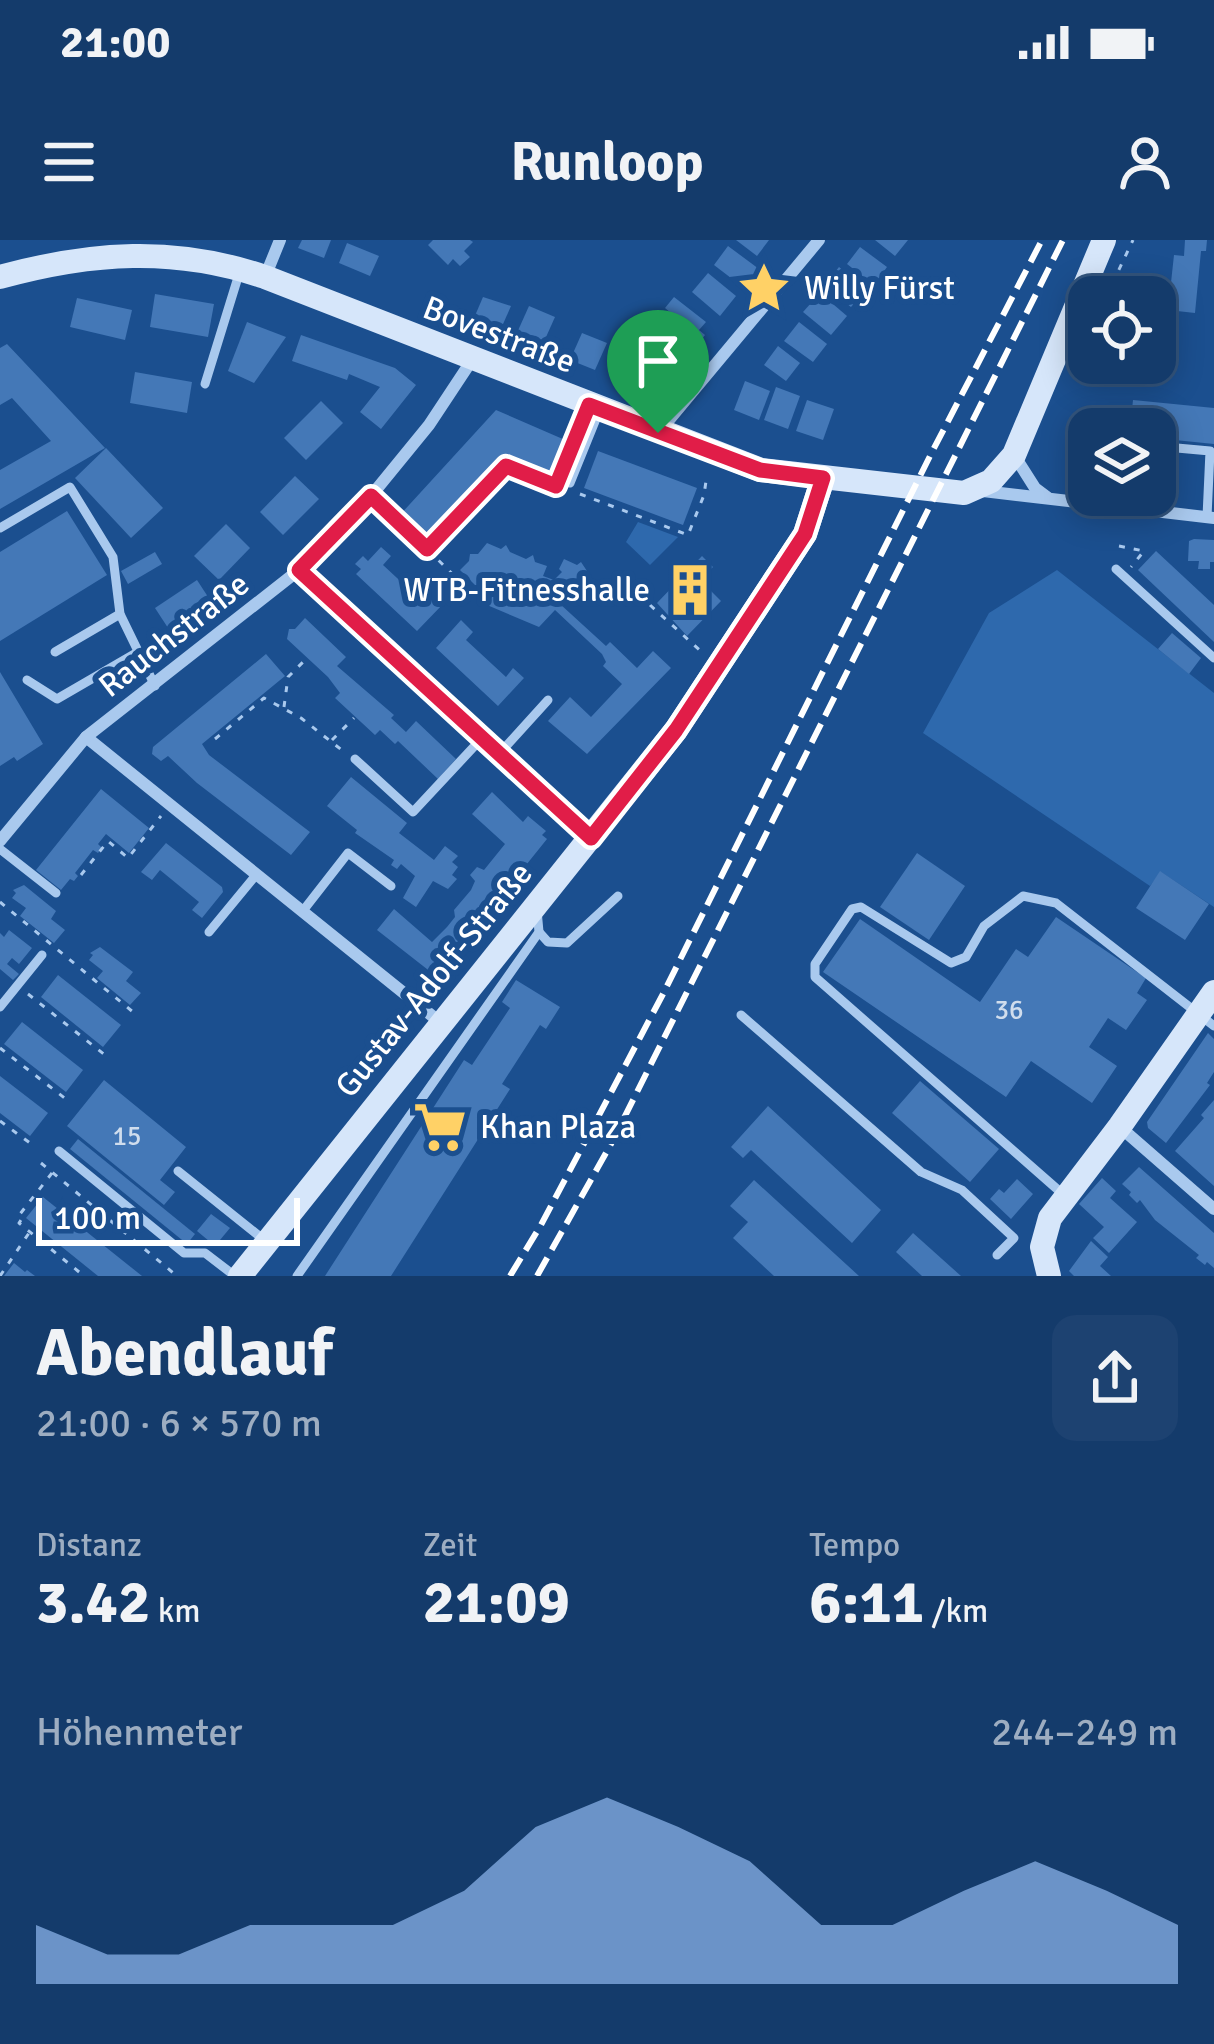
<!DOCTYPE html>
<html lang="de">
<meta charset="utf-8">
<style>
body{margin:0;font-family:Signika,sans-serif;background:#1d4271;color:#f1f3f6;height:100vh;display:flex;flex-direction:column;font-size:45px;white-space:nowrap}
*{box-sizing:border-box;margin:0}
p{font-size:39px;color:#9dadc1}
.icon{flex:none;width:66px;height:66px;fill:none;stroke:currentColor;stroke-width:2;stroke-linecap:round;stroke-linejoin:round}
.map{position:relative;height:1036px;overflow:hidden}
.panel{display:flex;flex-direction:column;background:#143b6b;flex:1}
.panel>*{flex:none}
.fabs{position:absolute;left:1068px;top:36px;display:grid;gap:24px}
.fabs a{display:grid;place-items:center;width:108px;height:108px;border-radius:24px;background:#143b6b;box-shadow:0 6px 30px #0003,0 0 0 3px #33557e;font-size:60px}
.scale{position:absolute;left:36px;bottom:30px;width:264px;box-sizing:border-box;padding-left:12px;border:6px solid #fff;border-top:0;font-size:33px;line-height:42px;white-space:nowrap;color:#fff;-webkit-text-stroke:9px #1b4f8f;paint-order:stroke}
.pin{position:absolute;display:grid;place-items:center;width:102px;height:102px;color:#fff;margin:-123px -51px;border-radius:50% 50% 50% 0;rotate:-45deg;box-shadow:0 0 12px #0007}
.pin .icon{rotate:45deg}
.round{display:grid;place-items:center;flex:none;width:126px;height:126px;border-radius:24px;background:#1d4271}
.summary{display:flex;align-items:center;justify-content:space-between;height:204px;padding:0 36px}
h1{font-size:66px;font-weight:800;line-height:90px}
.figures{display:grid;grid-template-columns:repeat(3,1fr);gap:18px;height:204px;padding:12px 36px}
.figures div{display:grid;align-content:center}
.figures b{font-size:60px;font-weight:800}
.figures small{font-size:33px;font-weight:400}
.figures p{font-size:33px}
.chart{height:336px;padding:24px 36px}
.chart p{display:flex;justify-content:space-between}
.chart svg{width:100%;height:216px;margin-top:12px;fill:#90b9f0;opacity:.7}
.status{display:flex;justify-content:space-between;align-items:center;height:84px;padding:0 60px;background:#143b6b;direction:ltr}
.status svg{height:33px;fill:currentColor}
header{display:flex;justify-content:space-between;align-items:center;height:156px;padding:0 36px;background:#143b6b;font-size:54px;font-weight:800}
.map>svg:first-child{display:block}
</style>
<div class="status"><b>21:00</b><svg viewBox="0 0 49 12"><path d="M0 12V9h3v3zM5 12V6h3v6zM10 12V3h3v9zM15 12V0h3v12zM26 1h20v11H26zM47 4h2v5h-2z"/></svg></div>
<header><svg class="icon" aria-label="menu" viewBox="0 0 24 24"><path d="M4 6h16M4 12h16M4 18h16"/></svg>Runloop<svg class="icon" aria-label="person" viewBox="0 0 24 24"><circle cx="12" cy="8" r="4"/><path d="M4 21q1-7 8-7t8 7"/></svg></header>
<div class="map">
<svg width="1214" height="1036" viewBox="0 0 1214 1036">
<rect width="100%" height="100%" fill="#1b4f8f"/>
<g fill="#2e69ad">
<path d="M 638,282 L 678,297 L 650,325 L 626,302 Z"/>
<path d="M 1057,330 L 1214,453 L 1214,667 L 1161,632 L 1150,646 L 923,493 L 989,373 Z"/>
</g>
<g fill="#4478b7">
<path d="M 302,0 L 331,0 L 324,18 L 298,8 Z"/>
<path d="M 433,0 L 470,0 L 473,2 L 464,11 L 470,17 L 460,26 L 453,19 L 448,25 L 428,5 Z"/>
<path d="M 736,0 L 769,0 L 757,16 Z"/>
<path d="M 875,0 L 908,0 L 895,16 Z"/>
<path d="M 1185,0 L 1207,0 L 1206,11 L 1201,11 L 1195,73 L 1168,70 L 1174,15 L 1184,16 Z"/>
<path d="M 347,3 L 379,16 L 370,36 L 339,23 Z"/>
<path d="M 728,6 L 759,29 L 744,48 L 714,25 Z"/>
<path d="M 860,7 L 887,27 L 874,45 L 847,24 Z"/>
<path d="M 839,27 L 866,49 L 851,67 L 824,46 Z"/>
<path d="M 708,33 L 736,56 L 720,76 L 692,52 Z"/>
<path d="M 820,53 L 847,76 L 831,95 L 803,72 Z"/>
<path d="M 155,54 L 214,64 L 208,97 L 150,87 Z"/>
<path d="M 483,57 L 511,66 L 500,91 L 474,78 Z"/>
<path d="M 674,57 L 706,82 L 699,90 L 705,95 L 686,118 L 655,93 L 671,73 L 665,68 Z"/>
<path d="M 77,58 L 132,70 L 125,100 L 70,87 Z"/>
<path d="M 529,66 L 555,77 L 542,106 L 516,95 Z"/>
<path d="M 247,82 L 286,97 L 254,143 L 228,131 Z"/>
<path d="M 799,82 L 827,104 L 813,122 L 784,101 Z"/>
<path d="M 582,93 L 607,103 L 595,130 L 570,120 Z"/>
<path d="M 301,95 L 395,128 L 416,145 L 381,189 L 360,172 L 380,147 L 349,134 L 347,140 L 292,121 Z"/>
<path d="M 7,104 L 105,208 L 0,269 L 0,230 L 51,201 L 12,158 L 0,165 L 0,108 Z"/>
<path d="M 778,106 L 800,123 L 786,141 L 764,125 Z"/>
<path d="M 628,111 L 656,122 L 644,149 L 616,138 Z"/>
<path d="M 135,132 L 192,142 L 187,173 L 130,163 Z"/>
<path d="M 745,141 L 770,151 L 759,180 L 734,170 Z"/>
<path d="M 776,147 L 800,156 L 788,189 L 764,180 Z"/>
<path d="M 807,160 L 834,169 L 823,200 L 796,191 Z"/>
<path d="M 1133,160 L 1214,168 L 1214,204 L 1155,198 L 1155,189 L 1130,189 Z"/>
<path d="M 321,161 L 343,183 L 306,220 L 284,198 Z"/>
<path d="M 496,170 L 572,203 L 555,238 L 506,215 L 425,301 L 399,276 Z"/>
<path d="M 106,208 L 163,268 L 131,298 L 75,238 Z"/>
<path d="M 598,211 L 697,248 L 683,285 L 584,248 Z"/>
<path d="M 295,236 L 319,259 L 283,295 L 260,272 Z"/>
<path d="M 67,271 L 107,335 L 0,401 L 0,312 Z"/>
<path d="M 226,284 L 250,308 L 219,340 L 194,316 Z"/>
<path d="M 1194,299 L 1214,300 L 1214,322 L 1210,322 L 1210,329 L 1198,329 L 1199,321 L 1188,321 L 1189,301 Z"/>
<path d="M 487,303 L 501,309 L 506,305 L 510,312 L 526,319 L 533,315 L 535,322 L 547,326 L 543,336 L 554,340 L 562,332 L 559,329 L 564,319 L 577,325 L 581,322 L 591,337 L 582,347 L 578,344 L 560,364 L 606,406 L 610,402 L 637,428 L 653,411 L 671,428 L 587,514 L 548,481 L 570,457 L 591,477 L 622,444 L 603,426 L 606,422 L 602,414 L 555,370 L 539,387 L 487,365 L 495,351 L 483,346 L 480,350 L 460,330 L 469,321 L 470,314 L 478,314 Z"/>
<path d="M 381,307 L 391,316 L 383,325 L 424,363 L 432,354 L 443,364 L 417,391 L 356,334 L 361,329 L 355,324 L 363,316 L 368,321 Z"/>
<path d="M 1156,311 L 1214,365 L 1214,402 L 1138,330 Z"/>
<path d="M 155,312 L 162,324 L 128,344 L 121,331 Z"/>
<path d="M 702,316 L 713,327 L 700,340 L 721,361 L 687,396 L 657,363 Z"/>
<path d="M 197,340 L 212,363 L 170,391 L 155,368 Z"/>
<path d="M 305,378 L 346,417 L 337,426 L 394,475 L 391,478 L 406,492 L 416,481 L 456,519 L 438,539 L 398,501 L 395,504 L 380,490 L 375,495 L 335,458 L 340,453 L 328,437 L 287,399 L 289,389 L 295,389 Z"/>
<path d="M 461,380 L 473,392 L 466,400 L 506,437 L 513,428 L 524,438 L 498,466 L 436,408 Z"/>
<path d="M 1172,393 L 1201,418 L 1189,434 L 1158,409 Z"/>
<path d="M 266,414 L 285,436 L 202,504 L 209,515 L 310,592 L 291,615 L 197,543 L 168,516 L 161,521 L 152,514 L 153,507 Z"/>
<path d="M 0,432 L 43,504 L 17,521 L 14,517 L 0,526 Z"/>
<path d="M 351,537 L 407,583 L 399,593 L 434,620 L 445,606 L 458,616 L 452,622 L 458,627 L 452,635 L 457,639 L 448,649 L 433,641 L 416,667 L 403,658 L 415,636 L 401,624 L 397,629 L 391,625 L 394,620 L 355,593 L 357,590 L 327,566 Z"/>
<path d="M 101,549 L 149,588 L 129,613 L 106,594 L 98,604 L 102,608 L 98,613 L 93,610 L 75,633 L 78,636 L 74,641 L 70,639 L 61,650 L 36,630 Z"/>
<path d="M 492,552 L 523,582 L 528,576 L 546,591 L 542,595 L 547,599 L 441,731 L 432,733 L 377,690 L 394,669 L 432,702 L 447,687 L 455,677 L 454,670 L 471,650 L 475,641 L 470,635 L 477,627 L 484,630 L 505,604 L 472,574 Z"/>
<path d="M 166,603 L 222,647 L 223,652 L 202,678 L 192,670 L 199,662 L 160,630 L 152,640 L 141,632 Z"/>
<path d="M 917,613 L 965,646 L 929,700 L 880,667 Z"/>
<path d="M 1160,631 L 1209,664 L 1185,700 L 1136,668 Z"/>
<path d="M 24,645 L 56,671 L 51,679 L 65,690 L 54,703 L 20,676 L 26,668 L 12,658 L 16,653 L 13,650 Z"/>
<path d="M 1056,677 L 1146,738 L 1137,753 L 1147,760 L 1126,790 L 1108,778 L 1089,807 L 1117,826 L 1092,863 L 1031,821 L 1006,857 L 823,732 L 860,679 L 980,762 L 1016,709 L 1028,717 Z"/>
<path d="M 9,690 L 32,708 L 19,724 L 12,718 L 7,724 L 19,734 L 13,740 L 0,729 L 0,693 L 4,697 Z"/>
<path d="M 100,707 L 133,732 L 126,741 L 141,753 L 130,765 L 97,738 L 103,731 L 89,720 L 93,715 L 90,713 Z"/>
<path d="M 58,735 L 121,785 L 103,807 L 41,757 Z"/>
<path d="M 516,740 L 560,767 L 546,789 L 540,785 L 502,844 L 510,849 L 391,1036 L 325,1036 L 464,820 L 472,825 L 510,768 L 502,762 Z"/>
<path d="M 22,782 L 83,830 L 66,852 L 4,804 Z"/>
<path d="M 1208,793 L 1214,799 L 1214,832 L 1207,843 L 1210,845 L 1166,903 L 1148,888 L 1147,882 Z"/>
<path d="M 0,836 L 48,873 L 30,896 L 0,873 Z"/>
<path d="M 104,840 L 186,907 L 160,940 L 175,952 L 164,965 L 67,886 Z"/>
<path d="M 920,841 L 999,909 L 970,942 L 892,873 Z"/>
<path d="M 1214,860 L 1214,946 L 1175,911 L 1204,878 L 1201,875 Z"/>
<path d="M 768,866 L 881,970 L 852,1003 L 751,910 L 743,918 L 731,907 Z"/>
<path d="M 78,899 L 195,994 L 187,1004 L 70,909 Z"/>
<path d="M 1139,927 L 1214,993 L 1214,1028 L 1207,1022 L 1205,1025 L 1196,1018 L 1199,1015 L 1155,980 L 1140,960 L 1137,963 L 1129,955 L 1131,952 L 1122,944 Z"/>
<path d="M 1102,938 L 1116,951 L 1110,958 L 1137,982 L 1109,1013 L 1093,998 L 1104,987 L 1079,964 Z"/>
<path d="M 1017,939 L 1033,954 L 1011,979 L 990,959 L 999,949 L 1004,953 Z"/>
<path d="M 754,940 L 859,1036 L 774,1036 L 733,998 L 748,982 L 730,966 Z"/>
<path d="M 43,957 L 142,1036 L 98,1036 L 26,978 Z"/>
<path d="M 211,974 L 230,988 L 215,1006 L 197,991 Z"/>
<path d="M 913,993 L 961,1036 L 922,1036 L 896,1012 Z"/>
<path d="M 1091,1001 L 1108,1017 L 1100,1026 L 1111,1036 L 1074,1036 L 1069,1031 Z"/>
<path d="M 14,1023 L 25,1032 L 27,1030 L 35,1036 L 4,1036 Z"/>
</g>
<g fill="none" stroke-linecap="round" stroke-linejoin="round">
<g stroke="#a9c9ee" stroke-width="3" stroke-dasharray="6 9" stroke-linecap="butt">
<path d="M 1106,57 L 1133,0"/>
<path d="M 580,254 L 688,295 L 704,255 L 707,234"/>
<path d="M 381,265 L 427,309 L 505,226 L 554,245"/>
<path d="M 1119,306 L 1144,311 L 1131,327"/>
<path d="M 428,310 L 481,362"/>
<path d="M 650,365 L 704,414"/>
<path d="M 284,467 L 288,437 L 306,419"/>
<path d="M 215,499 L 264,458 L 301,478 L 343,511"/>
<path d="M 332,500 L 354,478"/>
<path d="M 81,635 L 108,601 L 128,618 L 161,576"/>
<path d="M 0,662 L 133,772"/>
<path d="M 28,754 L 110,819"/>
<path d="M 0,808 L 71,863"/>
<path d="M 0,881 L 34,906"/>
<path d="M 41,923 L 177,1036"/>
<path d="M 52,933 L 20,974 L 23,977 L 19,983 L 84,1036"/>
<path d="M 0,1036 L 29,993"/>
</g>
<g stroke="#a9c9ee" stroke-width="9">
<path d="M 205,144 L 239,34"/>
<path d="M 1155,206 L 1210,211 L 1207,277"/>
<path d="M 570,243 L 600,169"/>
<path d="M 0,288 L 70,247 L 113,317 L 120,374 L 155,446"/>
<path d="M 1116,329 L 1214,418"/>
<path d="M 55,412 L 120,374"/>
<path d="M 27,440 L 57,459 L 138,412"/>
<path d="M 499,514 L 548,460"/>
<path d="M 355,519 L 413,572 L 482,498"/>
<path d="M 0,609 L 56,653"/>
<path d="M 302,672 L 348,613 L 391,646"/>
<path d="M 209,692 L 256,635"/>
<path d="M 539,692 L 548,702 L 567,703 L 618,656"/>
<path d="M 0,767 L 42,715"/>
<path d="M 741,775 L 921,932 L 962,950 L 1014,998 L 997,1015"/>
<path d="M 59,911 L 184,1013 L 205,1013 L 235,1036"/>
<path d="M 178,931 L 263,999"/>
<path d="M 1065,956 L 815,737 L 815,724 L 852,669 L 861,667 L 951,723 L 966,717 L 984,686 L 1023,656 L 1056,663 L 1214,786"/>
<path d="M 297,1036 L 539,692 L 537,670"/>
</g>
<g stroke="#a9c9ee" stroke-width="12">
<path d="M 265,37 L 280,0"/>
<path d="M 659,192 L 819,0"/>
<path d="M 1014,215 L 1035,248 L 1047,257"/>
<path d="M 983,251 L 1214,278"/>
<path d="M 299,330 L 590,597"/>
<path d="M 86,497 L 441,783"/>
<path d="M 0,601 L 86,497 L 299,330 L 371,256 L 429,185 L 472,120"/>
<path d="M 1120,887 L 1214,969"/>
</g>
<g stroke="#d6e6fa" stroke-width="24">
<path d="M 0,37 C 91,12 175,6 265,37 L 761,230 L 964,253 L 991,241 L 1014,215 L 1104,0"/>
<path d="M 240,1036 L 676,490 L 805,294 L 823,238"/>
<path d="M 1049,1036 L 1042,1007 L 1050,978 L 1120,886 L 1214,752"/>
</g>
<g stroke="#fff" stroke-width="6" stroke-dasharray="21 9" stroke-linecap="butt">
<path d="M 510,1036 L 541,985 L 663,754 L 931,214 L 1042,0"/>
<path d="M 537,1036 L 611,904 L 1063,0"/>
</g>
</g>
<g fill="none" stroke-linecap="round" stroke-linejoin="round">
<g stroke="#fff" stroke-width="24">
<path id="route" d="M 589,165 L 760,230 L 823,238 L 805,294 L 676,490 L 591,598 L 299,330 L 371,256 L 427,309 L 506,226 L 556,246 Z"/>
</g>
<use href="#route" stroke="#e11d48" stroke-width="15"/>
</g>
<defs>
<g id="sight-bare" transform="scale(4.14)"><path d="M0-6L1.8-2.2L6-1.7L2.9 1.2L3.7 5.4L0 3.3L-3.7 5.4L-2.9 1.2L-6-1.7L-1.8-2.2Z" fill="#ffd166" stroke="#1b4f8f" stroke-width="2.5" paint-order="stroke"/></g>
<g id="building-bare" transform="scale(4.14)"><path d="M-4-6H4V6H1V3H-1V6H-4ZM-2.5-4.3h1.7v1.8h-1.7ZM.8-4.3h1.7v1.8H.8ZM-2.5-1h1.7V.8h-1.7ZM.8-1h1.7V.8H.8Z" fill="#ffd166" stroke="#1b4f8f" stroke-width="2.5" paint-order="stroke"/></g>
<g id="supermarket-bare" transform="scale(4.14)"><path d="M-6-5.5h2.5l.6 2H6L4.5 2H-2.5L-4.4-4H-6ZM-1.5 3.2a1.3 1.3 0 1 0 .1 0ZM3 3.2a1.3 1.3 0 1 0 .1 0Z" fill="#ffd166" stroke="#1b4f8f" stroke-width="2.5" paint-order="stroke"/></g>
</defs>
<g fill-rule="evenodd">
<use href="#sight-bare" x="764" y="48"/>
<use href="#building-bare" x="690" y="350"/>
<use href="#supermarket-bare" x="440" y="887"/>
</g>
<g text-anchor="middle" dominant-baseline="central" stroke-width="12" stroke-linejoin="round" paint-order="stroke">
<g font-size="27" fill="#d0dded">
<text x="1009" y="770">36</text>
<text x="127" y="896">15</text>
</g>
<g font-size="33" fill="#fff" stroke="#1b4f8f" text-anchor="start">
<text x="804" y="48">Willy Fürst</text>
<text x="650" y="350" text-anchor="end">WTB-Fitnesshalle</text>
<text x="480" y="887">Khan Plaza</text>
</g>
<g font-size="33" fill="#fff" stroke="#1b4f8f">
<text transform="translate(499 95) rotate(21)">Bovestraße</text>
<text transform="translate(174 395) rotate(-38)">Rauchstraße</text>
<text transform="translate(434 740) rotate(-51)">Gustav-Adolf-Straße</text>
</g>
</g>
</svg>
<div class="fabs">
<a><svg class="icon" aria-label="locate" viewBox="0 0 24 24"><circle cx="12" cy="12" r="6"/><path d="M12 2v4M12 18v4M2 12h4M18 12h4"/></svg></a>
<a><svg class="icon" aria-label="layers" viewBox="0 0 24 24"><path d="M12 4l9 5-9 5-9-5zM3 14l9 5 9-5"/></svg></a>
</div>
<div class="scale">100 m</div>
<div class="pin" style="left:658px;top:193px;background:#1e9e55"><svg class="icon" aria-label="arrive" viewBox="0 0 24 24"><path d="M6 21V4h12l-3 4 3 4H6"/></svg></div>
</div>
<section class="panel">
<div class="summary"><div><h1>Abendlauf</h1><p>21:00 · 6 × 570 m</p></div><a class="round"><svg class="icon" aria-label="share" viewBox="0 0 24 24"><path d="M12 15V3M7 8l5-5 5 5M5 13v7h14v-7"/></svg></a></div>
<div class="figures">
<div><p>Distanz</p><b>3.42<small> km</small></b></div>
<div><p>Zeit</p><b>21:09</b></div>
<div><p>Tempo</p><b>6:11<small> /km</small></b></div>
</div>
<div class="chart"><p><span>Höhenmeter</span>244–249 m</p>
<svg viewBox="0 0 160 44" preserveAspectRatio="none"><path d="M0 44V32L10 38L20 38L30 32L40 32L50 32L60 25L70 12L80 6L90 12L100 19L110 32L120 32L130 25L140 19L150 25L160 32V44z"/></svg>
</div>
</section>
